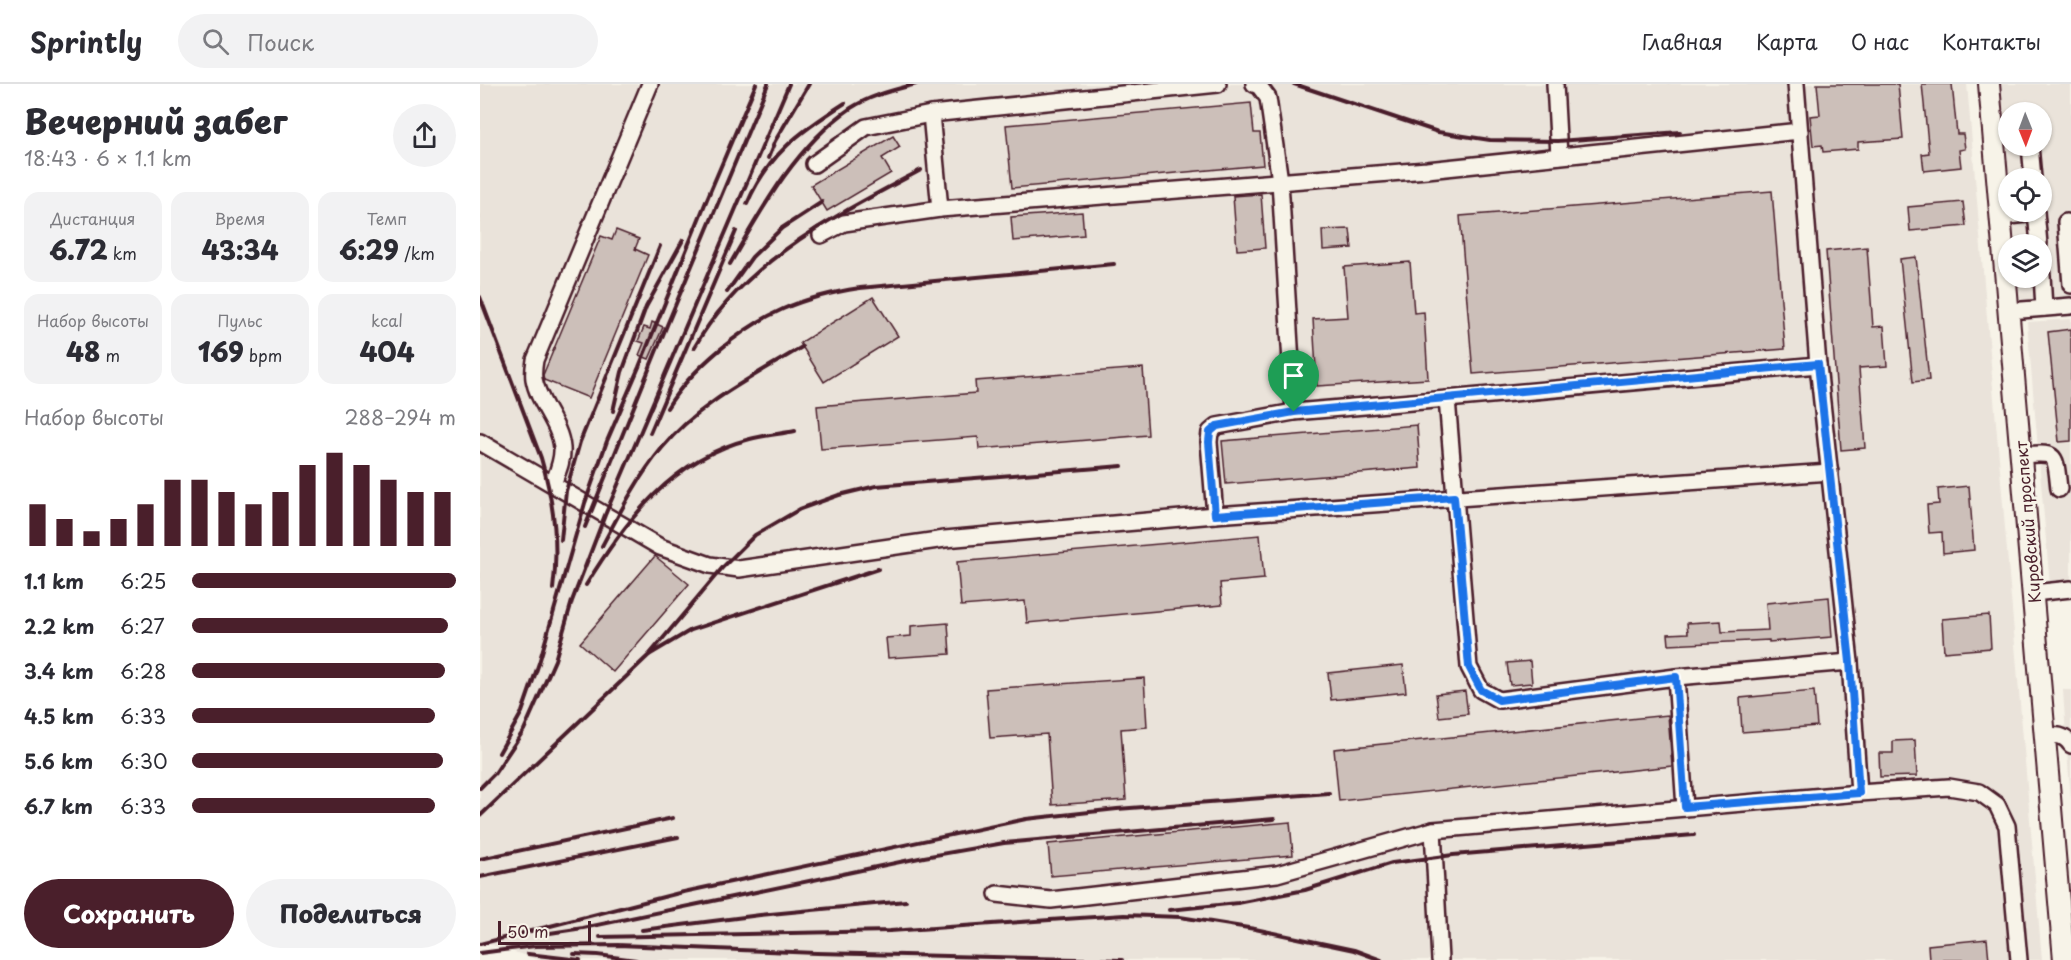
<!DOCTYPE html>
<html lang="ru">
<meta charset="utf-8">
<style>
body{margin:0;font-family:"Playpen Sans",sans-serif;background:#f2f2f3;color:#2b2b33;height:100vh;display:flex;flex-direction:column;font-size:22px;white-space:nowrap}
*{box-sizing:border-box;margin:0}
p{font-size:20px;color:#7c7c81}
.icon{flex:none;width:33px;height:33px;fill:none;stroke:currentColor;stroke-width:2;stroke-linecap:round;stroke-linejoin:round}
.map{position:relative;flex:1;overflow:hidden}
.details{display:flex;flex-direction:column;background:#fff;width:480px}
.details>*{flex:none}
.needle{width:39px;rotate:179deg}
.tools{position:absolute;left:1518px;top:18px;display:grid;gap:12px}
.tools a{display:grid;place-items:center;width:54px;height:54px;border-radius:50%;background:#fff;box-shadow:0 2px 4px #0004;font-size:30px}
.scale{position:absolute;left:18px;bottom:15px;width:93px;box-sizing:border-box;padding-left:6px;border:3px solid #4a1f2b;border-top:0;font-size:16px;line-height:21px;white-space:nowrap;color:#4a1f2b;-webkit-text-stroke:4px #f7f3e8;paint-order:stroke}
.pin{position:absolute;display:grid;place-items:center;width:51px;height:51px;color:#fff;margin:-62px -26px;border-radius:50% 50% 50% 0;rotate:-45deg;box-shadow:0 0 6px #0007}
.pin .icon{rotate:45deg}
.round{display:grid;place-items:center;flex:none;width:63px;height:63px;border-radius:32px;background:#f2f2f3}
.headline{display:flex;align-items:center;justify-content:space-between;height:102px;padding:0 24px}
h1{font-size:33px;font-weight:800;line-height:45px}
.stats{display:grid;grid-template-columns:repeat(3,1fr);gap:9px;height:102px;padding:6px 24px}
.stats div{display:grid;align-content:center;border-radius:15px;background:#f2f2f3;text-align:center}
.stats b{font-size:26px;font-weight:800}
.stats small{font-size:16px;font-weight:400}
.stats p{font-size:16px}
.chart{height:168px;padding:12px 24px}
.chart p{display:flex;justify-content:space-between}
.chart svg{width:100%;height:108px;margin-top:6px;stroke:#4a1f2b;stroke-width:6}
.button{display:flex;gap:12px;margin-top:auto;padding:12px 24px}
.button a{flex:1;height:69px;border-radius:36px;background:#4a1f2b;color:#fff;font-size:24px;font-weight:800;line-height:69px;text-align:center}
.button a+a{background:#f2f2f3;color:#2b2b33}
ul{padding:0 24px;list-style:none;font-size:20px}
li{display:grid;grid-template-columns:96px 72px 1fr;align-items:center;height:45px}
li i{height:15px;border-radius:8px;background:#4a1f2b}
header{display:flex;align-items:center;gap:36px;box-sizing:border-box;height:84px;padding:0 30px;background:#fff;border-bottom:2px solid #e1e1e2}
header strong{font-size:28px}
nav{display:flex;gap:33px;margin-inline-start:auto;font-size:21px}
.search{width:420px;height:54px;background:#f2f2f3;display:flex;align-items:center;gap:15px;box-sizing:border-box;padding:0 21px;border-radius:33px;color:#7c7c81;font-size:22px}
main{display:flex;flex:1;min-height:0}
.map>svg:first-child{display:block}
</style>
<header>
<strong>Sprintly</strong>
<div class="search"><svg class="icon" aria-label="search" viewBox="0 0 24 24"><circle cx="10" cy="10" r="6"/><path d="M15 15l6 6"/></svg>Поиск</div>
<nav><a>Главная</a><a>Карта</a><a>О нас</a><a>Контакты</a></nav>
</header>
<main>
<section class="details">
<div class="headline"><div><h1>Вечерний забег</h1><p>18:43 · 6 × 1.1 km</p></div><a class="round"><svg class="icon" aria-label="share" viewBox="0 0 24 24"><path d="M12 15V3M7 8l5-5 5 5M5 13v7h14v-7"/></svg></a></div>
<div class="stats">
<div><p>Дистанция</p><b>6.72<small> km</small></b></div>
<div><p>Время</p><b>43:34</b></div>
<div><p>Темп</p><b>6:29<small> /km</small></b></div>
</div>
<div class="stats">
<div><p>Набор высоты</p><b>48<small> m</small></b></div>
<div><p>Пульс</p><b>169<small> bpm</small></b></div>
<div><p>kcal</p><b>404</b></div>
</div>
<div class="chart"><p><span>Набор высоты</span>288–294 m</p>
<svg viewBox="0 0 160 44" preserveAspectRatio="none"><path d="M5 44V27M15 44V33M25 44V38M35 44V33M45 44V27M55 44V17M65 44V17M75 44V22M85 44V27M95 44V22M105 44V11M115 44V6M125 44V11M135 44V17M145 44V22M155 44V22"/></svg>
</div>
<ul>
<li><b>1.1 km</b>6:25<i style="width:100%"></i></li>
<li><b>2.2 km</b>6:27<i style="width:97%"></i></li>
<li><b>3.4 km</b>6:28<i style="width:96%"></i></li>
<li><b>4.5 km</b>6:33<i style="width:92%"></i></li>
<li><b>5.6 km</b>6:30<i style="width:95%"></i></li>
<li><b>6.7 km</b>6:33<i style="width:92%"></i></li>
</ul>
<div class="button"><a>Сохранить</a><a>Поделиться</a></div>
</section>
<div class="map">
<svg width="1591" height="876" viewBox="0 0 1591 876">
<rect width="100%" height="100%" fill="#f7f3e8"/>
<filter id="ink" filterUnits="userSpaceOnUse"><feTurbulence type="fractalNoise" baseFrequency=".0167" numOctaves="2"/><feDisplacementMap in="SourceGraphic" scale="12" xChannelSelector="R" yChannelSelector="G"/><feConvolveMatrix kernelMatrix="1 2 1 2 8 2 1 2 1" color-interpolation-filters="sRGB"/></filter>
<g filter="url(#ink)">
<g fill="#eae3da" fill-rule="evenodd">
<path d="M 0,0 L 1487,0 L 1562,876 L 59,876 L 0,857 Z"/>
<path d="M 1520,0 L 1591,0 L 1591,217 L 1551,220 L 1536,213 L 1535,194 L 1562,194 L 1562,160 L 1532,160 L 1530,128 L 1562,128 L 1562,94 L 1528,94 L 1528,109 ZM 1528,28 L 1562,28 L 1562,62 L 1528,62 Z"/>
<path d="M 1591,235 L 1591,500 L 1570,502 L 1547,238 Z"/>
<path d="M 1583,606 L 1591,606 L 1591,715 L 1587,668 Z"/>
</g>
<g fill="#ccbfb9" stroke="#4a1f2b" stroke-width="1.5">
<path d="M 1337,0 L 1418,0 L 1423,55 L 1378,58 L 1378,65 L 1343,68 L 1342,61 L 1333,62 L 1330,32 L 1340,31 Z"/>
<path d="M 1442,0 L 1472,0 L 1477,50 L 1483,50 L 1485,65 L 1479,66 L 1481,83 L 1444,87 L 1442,70 L 1449,69 Z"/>
<path d="M 771,19 L 774,49 L 780,49 L 783,81 L 532,104 L 526,41 Z"/>
<path d="M 413,52 L 420,63 L 402,74 L 411,89 L 347,127 L 331,101 Z"/>
<path d="M 1292,107 L 1305,265 L 993,290 L 980,132 Z"/>
<path d="M 781,110 L 785,164 L 757,166 L 753,112 Z"/>
<path d="M 1483,118 L 1486,142 L 1430,147 L 1428,123 Z"/>
<path d="M 602,128 L 604,151 L 533,157 L 531,133 Z"/>
<path d="M 870,145 L 872,164 L 843,166 L 842,146 Z"/>
<path d="M 136,146 L 159,155 L 155,165 L 168,171 L 109,314 L 64,296 L 63,291 L 121,152 L 132,156 Z"/>
<path d="M 1387,163 L 1393,243 L 1404,242 L 1407,282 L 1379,284 L 1385,364 L 1361,366 L 1346,167 Z"/>
<path d="M 1436,173 L 1449,296 L 1433,298 L 1420,175 Z"/>
<path d="M 930,178 L 934,229 L 944,228 L 948,295 L 837,302 L 833,235 L 868,233 L 864,183 Z"/>
<path d="M 393,213 L 418,252 L 344,298 L 320,259 Z"/>
<path d="M 172,238 L 183,243 L 169,275 L 159,271 L 164,259 L 158,257 L 164,243 L 170,245 Z"/>
<path d="M 1591,245 L 1591,357 L 1579,358 L 1568,248 Z"/>
<path d="M 663,284 L 668,351 L 499,365 L 498,353 L 341,365 L 337,322 L 496,309 L 495,297 Z"/>
<path d="M 937,341 L 940,384 L 746,400 L 742,357 Z"/>
<path d="M 1489,402 L 1494,466 L 1463,469 L 1462,448 L 1449,449 L 1447,421 L 1459,420 L 1458,405 Z"/>
<path d="M 780,451 L 784,495 L 740,499 L 742,521 L 547,539 L 545,517 L 481,522 L 477,478 Z"/>
<path d="M 175,472 L 209,500 L 133,588 L 100,559 Z"/>
<path d="M 1349,513 L 1352,553 L 1289,558 L 1289,556 L 1189,561 L 1188,550 L 1208,549 L 1207,539 L 1241,537 L 1242,548 L 1288,546 L 1286,519 Z"/>
<path d="M 1509,531 L 1511,564 L 1464,568 L 1462,535 Z"/>
<path d="M 468,539 L 470,570 L 408,574 L 406,554 L 431,552 L 431,542 Z"/>
<path d="M 1050,577 L 1052,599 L 1030,601 L 1027,579 Z"/>
<path d="M 923,581 L 926,608 L 851,616 L 848,589 Z"/>
<path d="M 664,594 L 667,643 L 641,645 L 646,716 L 572,721 L 567,650 L 510,654 L 506,605 Z"/>
<path d="M 985,607 L 988,630 L 959,633 L 956,610 Z"/>
<path d="M 1334,607 L 1337,642 L 1262,648 L 1260,614 Z"/>
<path d="M 1188,631 L 1192,682 L 859,717 L 854,665 Z"/>
<path d="M 1435,656 L 1437,692 L 1400,693 L 1399,669 L 1413,669 L 1413,657 Z"/>
<path d="M 810,738 L 813,771 L 571,792 L 568,760 Z"/>
<path d="M 1507,855 L 1509,876 L 1449,876 L 1448,861 Z"/>
</g>
<g fill="none" stroke-linecap="round" stroke-linejoin="round">
<g stroke="#4a1f2b" stroke-width="20">
<g id="minor">
<path d="M 774,0 L 779,2 L 788,14 L 800,97 L 814,328"/>
<path d="M 1075,0 L 1079,72"/>
<path d="M 1316,0 L 1338,281 L 1370,578 L 1379,709"/>
<path d="M 451,30 L 460,125"/>
<path d="M 1550,62 L 1553,94"/>
<path d="M 334,80 L 386,43 L 451,30 L 738,0"/>
<path d="M 1556,128 L 1559,160"/>
<path d="M 1521,133 L 1556,129"/>
<path d="M 1586,138 L 1591,201"/>
<path d="M 341,151 L 364,139 L 460,125 L 947,86 L 1320,47"/>
<path d="M 1562,191 L 1564,224"/>
<path d="M 1529,227 L 1591,222"/>
<path d="M 1338,281 L 967,315 L 989,583 L 1001,606 L 1019,616 L 1196,593 L 1370,578"/>
<path d="M 0,358 L 180,463 L 230,481 L 259,485 L 465,455 L 735,431 L 1350,388"/>
<path d="M 1541,371 C 1578,368 1575,369 1579,405"/>
<path d="M 73,400 C 77,389 83,377 82,364 C 80,339 58,319 54,295 C 53,289 54,282 55,276 L 170,0"/>
<path d="M 735,431 L 729,358 L 730,348 L 737,342 L 814,328 L 967,315"/>
<path d="M 1553,509 L 1591,505"/>
<path d="M 1196,593 L 1205,724"/>
<path d="M 1564,652 C 1576,651 1584,650 1591,661"/>
<path d="M 953,746 L 960,876"/>
<path d="M 517,810 L 571,816 L 797,790 L 953,746 L 1379,709 L 1469,703 L 1499,708 L 1517,721 L 1527,742 L 1539,876"/>
</g>
</g>
<g stroke="#4a1f2b" stroke-width="24">
<path id="major" d="M 1509,0 L 1584,876"/>
</g>
<use href="#minor" stroke="#f7f3e8" stroke-width="15"/>
<use href="#major" stroke="#f7f3e8" stroke-width="20"/>
<g stroke="#4a1f2b" stroke-width="4">
<path d="M 814,0 L 958,48 L 1010,56 L 1078,57 L 1200,48"/>
<path d="M 288,74 L 295,57 L 329,0"/>
<path d="M 267,120 C 288,70 321,47 365,19"/>
<path d="M 250,180 C 282,124 317,61 371,24 C 391,11 414,6 436,0"/>
<path d="M 247,208 L 272,173 L 302,144 L 342,118"/>
<path d="M 0,213 L 61,374 C 73,415 79,462 73,505"/>
<path d="M 214,264 C 263,177 355,132 441,86"/>
<path d="M 187,324 C 211,285 262,243 303,225 C 328,214 354,208 380,204 L 634,180"/>
<path d="M 133,327 L 142,288 L 166,223 L 203,156"/>
<path d="M 170,349 L 256,147"/>
<path d="M 105,443 L 187,241 L 288,0"/>
<path d="M 81,456 L 86,407 L 100,358 L 180,162"/>
<path d="M 122,462 C 140,428 158,393 182,364 C 219,319 273,293 322,263"/>
<path d="M 106,501 C 145,437 193,374 270,355 C 285,351 300,350 315,347"/>
<path d="M 169,571 L 243,483 L 275,451 L 320,425 L 359,411 L 396,402 L 642,382"/>
<path d="M 19,669 L 42,628 L 59,579 L 105,419 L 127,357 L 159,283 L 227,115 L 276,0"/>
<path d="M 0,704 L 15,689 L 44,646 L 75,576 L 92,517 L 125,431 L 309,0"/>
<path d="M 0,732 L 169,571 L 211,546 L 398,485"/>
<path d="M 0,775 L 193,734"/>
<path d="M 0,793 L 198,753"/>
<path d="M 689,826 L 758,819 L 825,806 L 912,779 L 973,771 L 1214,751"/>
<path d="M 162,846 L 280,831 L 426,817"/>
<path d="M 70,849 L 103,844 L 444,773 L 524,759 L 794,735"/>
<path d="M 120,853 L 410,847 L 644,831 L 700,833 L 775,845 L 874,866 L 901,876"/>
<path d="M 0,860 L 199,809 L 546,735 L 637,725 L 849,709"/>
<path d="M 0,869 L 55,862 L 138,861 L 337,869 L 642,876"/>
<path d="M 48,870 L 100,876"/>
<path d="M 94,870 L 118,871 L 156,876"/>
</g>
</g>
</g>
<g fill="none" stroke-linecap="round" stroke-linejoin="round" filter="url(#ink)">
<g stroke="#fff" stroke-width="12">
<path id="route" d="M 1338,280 L 1370,578 L 1379,709 L 1205,723 L 1196,593 L 1019,616 L 1001,606 L 989,583 L 974,413 L 735,431 L 729,358 L 730,348 L 737,342 L 814,328 Z"/>
</g>
<use href="#route" stroke="#1a73e8" stroke-width="8"/>
</g>
<g text-anchor="middle" dominant-baseline="central" stroke-width="6" stroke-linejoin="round" paint-order="stroke">
<g font-size="16" fill="#4a1f2b" stroke="#f7f3e8">
<text transform="translate(1547 438) rotate(-95)">Кировский проспект</text>
</g>
</g>
</svg>
<div class="tools">
<a><svg class="needle" viewBox="-14 -14 28 28"><path d="M0-13l5 13h-10z" fill="#e53935"/><path d="M0 13l5-13h-10z" fill="#7c7c81"/></svg></a>
<a><svg class="icon" aria-label="locate" viewBox="0 0 24 24"><circle cx="12" cy="12" r="6"/><path d="M12 2v4M12 18v4M2 12h4M18 12h4"/></svg></a>
<a><svg class="icon" aria-label="layers" viewBox="0 0 24 24"><path d="M12 4l9 5-9 5-9-5zM3 14l9 5 9-5"/></svg></a>
</div>
<div class="scale">50 m</div>
<div class="pin" style="left:814px;top:328px;background:#1e9e55"><svg class="icon" aria-label="arrive" viewBox="0 0 24 24"><path d="M6 21V4h12l-3 4 3 4H6"/></svg></div>
</div>
</main>
